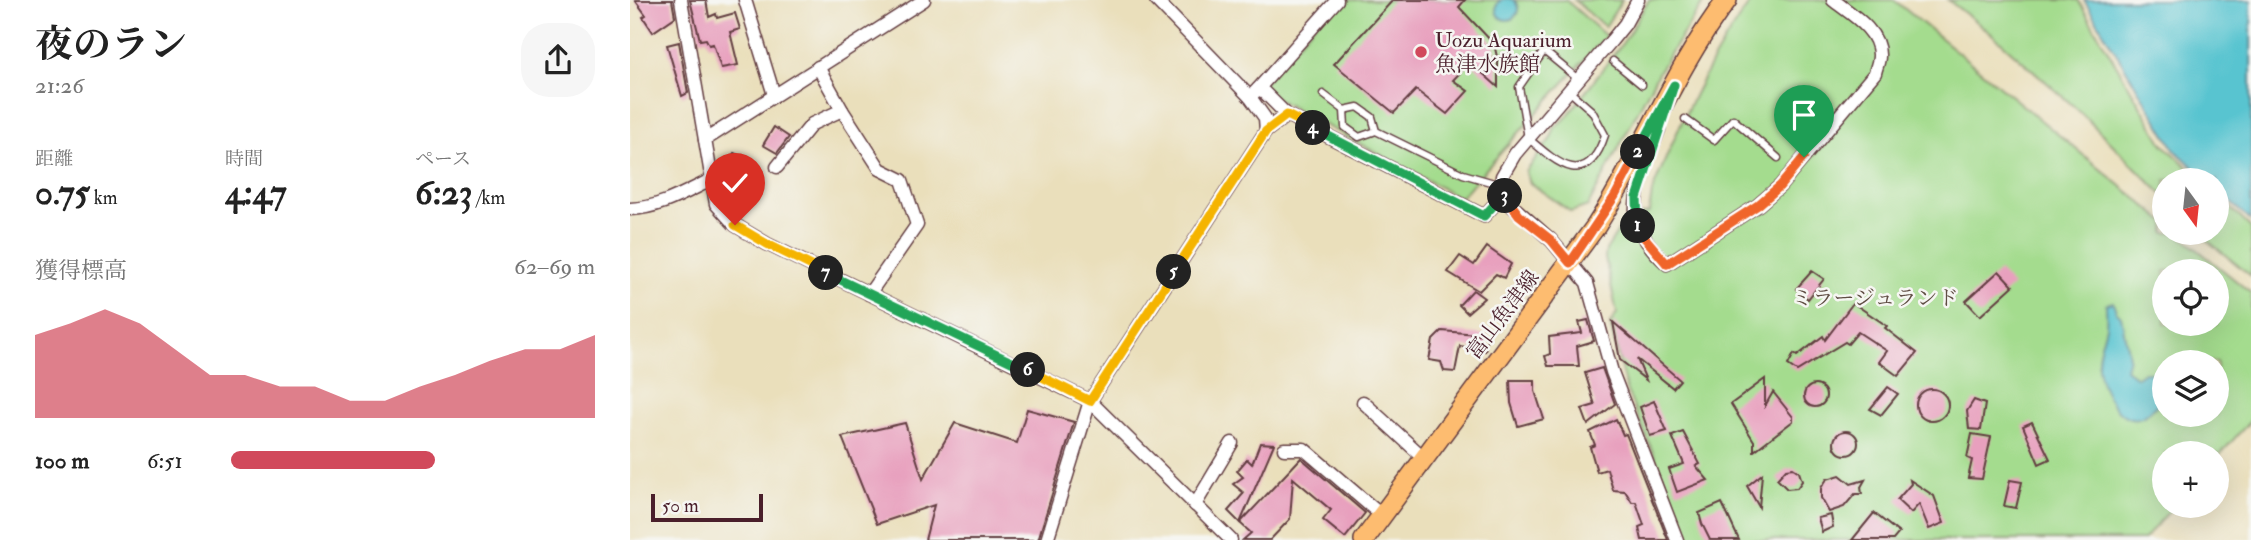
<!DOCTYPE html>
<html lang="ja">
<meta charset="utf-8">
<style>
body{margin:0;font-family:"IM FELL Double Pica","Noto Serif JP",serif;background:#f6f6f6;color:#222;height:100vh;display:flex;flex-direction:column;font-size:26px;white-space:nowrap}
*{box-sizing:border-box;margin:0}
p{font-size:23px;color:#767676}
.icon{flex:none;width:38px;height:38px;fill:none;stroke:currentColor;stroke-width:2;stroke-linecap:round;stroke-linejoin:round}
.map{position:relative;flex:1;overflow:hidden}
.sheet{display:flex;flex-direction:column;background:#fff;width:630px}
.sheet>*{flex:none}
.needle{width:46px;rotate:165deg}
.buttons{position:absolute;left:1522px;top:168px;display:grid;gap:14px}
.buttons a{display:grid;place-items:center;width:77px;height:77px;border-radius:50%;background:#fff;box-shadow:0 7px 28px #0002;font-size:35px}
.scale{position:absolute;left:21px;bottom:18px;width:112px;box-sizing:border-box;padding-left:7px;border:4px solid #4a1f2b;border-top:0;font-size:19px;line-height:24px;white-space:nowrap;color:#4a1f2b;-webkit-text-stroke:5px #f6f6f2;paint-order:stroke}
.pin{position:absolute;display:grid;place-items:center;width:60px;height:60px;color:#fff;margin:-72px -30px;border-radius:50% 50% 50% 0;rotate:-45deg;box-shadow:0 0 7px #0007}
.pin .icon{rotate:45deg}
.km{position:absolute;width:35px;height:35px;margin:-18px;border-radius:50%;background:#222;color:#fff;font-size:19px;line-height:35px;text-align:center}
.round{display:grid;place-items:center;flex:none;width:74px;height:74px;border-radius:28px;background:#f6f6f6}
.overview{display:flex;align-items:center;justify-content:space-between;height:119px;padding:0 35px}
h1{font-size:38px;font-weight:700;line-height:52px}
.figures{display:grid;grid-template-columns:repeat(3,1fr);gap:10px;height:119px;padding:7px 35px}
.figures div{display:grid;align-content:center}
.figures b{font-size:35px;font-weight:700}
.figures small{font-size:19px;font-weight:400}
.figures p{font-size:19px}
.chart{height:196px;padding:14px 35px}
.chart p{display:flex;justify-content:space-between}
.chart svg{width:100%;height:126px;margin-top:7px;fill:#d1495b;opacity:.7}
ul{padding:0 35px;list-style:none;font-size:23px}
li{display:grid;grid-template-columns:112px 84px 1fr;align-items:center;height:52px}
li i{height:18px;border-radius:9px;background:#d1495b}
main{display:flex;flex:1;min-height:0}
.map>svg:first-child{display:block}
</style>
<main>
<section class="sheet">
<div class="overview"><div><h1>夜のラン</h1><p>21:26</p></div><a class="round"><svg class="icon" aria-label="share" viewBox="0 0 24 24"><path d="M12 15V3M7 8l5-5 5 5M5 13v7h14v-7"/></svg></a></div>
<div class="figures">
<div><p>距離</p><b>0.75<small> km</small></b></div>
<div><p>時間</p><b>4:47</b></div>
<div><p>ペース</p><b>6:23<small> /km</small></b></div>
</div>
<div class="chart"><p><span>獲得標高</span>62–69 m</p>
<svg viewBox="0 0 160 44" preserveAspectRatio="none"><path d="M0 44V15L10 11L20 6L30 11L40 20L50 29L60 29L70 33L80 33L90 38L100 38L110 33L120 29L130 24L140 20L150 20L160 15V44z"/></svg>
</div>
<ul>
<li><b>100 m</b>6:51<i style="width:56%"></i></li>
</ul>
</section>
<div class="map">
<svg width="1621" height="540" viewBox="0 0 1621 540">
<rect width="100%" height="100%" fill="#f6f6f2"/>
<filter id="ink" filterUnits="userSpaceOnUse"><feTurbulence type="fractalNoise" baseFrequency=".0143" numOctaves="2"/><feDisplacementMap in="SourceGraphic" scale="14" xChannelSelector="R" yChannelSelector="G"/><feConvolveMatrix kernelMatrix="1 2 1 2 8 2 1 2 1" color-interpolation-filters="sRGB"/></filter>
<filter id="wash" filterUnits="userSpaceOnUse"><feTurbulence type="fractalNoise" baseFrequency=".00686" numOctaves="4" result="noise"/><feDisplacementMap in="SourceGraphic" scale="28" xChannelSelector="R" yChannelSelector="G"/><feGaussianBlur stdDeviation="1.57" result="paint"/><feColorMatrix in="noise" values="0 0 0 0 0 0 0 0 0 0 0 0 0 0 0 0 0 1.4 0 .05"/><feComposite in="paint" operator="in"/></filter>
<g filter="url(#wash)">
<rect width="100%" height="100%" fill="#eadfbb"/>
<g fill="#a4dc8e" stroke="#777e5c" stroke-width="2" fill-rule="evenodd">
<path d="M 706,0 L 936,0 L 976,36 L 830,198 L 628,89 Z"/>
<path d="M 944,0 L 992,0 L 975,27 Z"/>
<path d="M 1019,0 L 1075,0 L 1029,71 L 958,206 L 941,212 L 900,183 L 896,172 L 921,138 L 925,127 L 935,119 L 994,41 Z"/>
<path d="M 1122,0 L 1264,0 L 1535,222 L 1535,233 L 1547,233 L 1621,293 L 1621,420 L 1587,458 L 1587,453 L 1535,453 L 1535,506 L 1544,506 L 1513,540 L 1054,540 L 1042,497 L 996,389 L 980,324 L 987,313 L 975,258 L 976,250 L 997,217 L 1019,213 L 1022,192 L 1028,177 C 1054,114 1081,55 1122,0 ZM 1535,271 L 1587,271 L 1587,324 L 1535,324 ZM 1535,362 L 1587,362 L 1587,415 L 1535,415 Z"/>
<path d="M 1318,0 L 1448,0 L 1533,144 L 1572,180 L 1535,180 L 1535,197 L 1448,110 L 1363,35 Z"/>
<path d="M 1587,195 L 1621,228 L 1621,276 L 1568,233 L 1587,233 Z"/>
</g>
<g fill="#58c4d0" stroke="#51727e" stroke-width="2">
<circle cx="877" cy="9" r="11"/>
<path d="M 1454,0 L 1621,0 L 1621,221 L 1587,190 L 1587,180 L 1577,180 L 1545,150 Z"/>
<path d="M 1483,302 L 1486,311 L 1491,316 L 1499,357 L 1496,369 L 1507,377 L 1514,372 L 1524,372 L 1531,369 L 1535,372 C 1535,378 1537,388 1535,393 C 1532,400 1523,409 1517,414 C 1493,431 1473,394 1469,373 C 1465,356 1473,342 1476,326 C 1477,319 1476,311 1476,304 Z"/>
</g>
<g id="blocks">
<g fill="#e8a0be">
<path d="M 5,0 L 42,0 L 45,17 L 23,32 L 13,17 L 16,15 Z"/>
<path d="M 60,0 L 76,0 L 79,17 L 86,14 L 87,18 L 105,13 L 110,29 L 100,32 L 108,65 L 91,68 L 83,44 L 79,45 L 76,39 L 70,40 Z"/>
<path d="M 763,0 L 835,0 L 829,7 L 864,44 L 868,61 L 868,87 L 840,62 L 823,80 L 838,91 L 817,114 L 786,90 L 764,113 L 704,64 Z"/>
<path d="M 49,42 L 58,93 L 52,96 L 37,45 Z"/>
<path d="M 144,127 L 159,137 L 147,153 L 133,145 Z"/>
<path d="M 104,153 L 115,159 L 108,174 L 96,167 Z"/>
<path d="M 857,247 L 881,264 L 874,278 L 866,274 L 849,291 L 818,272 L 830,256 L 844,265 Z"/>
<path d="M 1182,271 L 1194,279 L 1178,299 L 1166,289 Z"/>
<path d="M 1369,271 L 1383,286 L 1350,316 L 1336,301 Z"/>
<path d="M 843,290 L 854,298 L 837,313 L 829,305 Z"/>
<path d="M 1223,303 L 1257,326 L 1255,328 L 1287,353 L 1268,376 L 1249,362 L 1257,351 L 1228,332 L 1218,344 L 1215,342 L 1167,371 L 1158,365 L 1164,354 L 1167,356 L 1193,336 L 1195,340 Z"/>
<path d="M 958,320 L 964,341 L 947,346 L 949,366 L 918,366 L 915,356 L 920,354 L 919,337 L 952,333 L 949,322 Z"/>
<path d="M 983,322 L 1050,380 L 1043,388 L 1007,359 L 1016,380 L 990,360 Z"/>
<path d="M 812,331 L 858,335 L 855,351 L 830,346 L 825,372 L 814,371 L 811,362 L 799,360 L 803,340 Z"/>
<path d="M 972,368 L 985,404 L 958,425 L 952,409 L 965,405 L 955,373 Z"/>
<path d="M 1135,379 L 1135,406 L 1143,392 L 1163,417 L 1163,421 L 1124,451 L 1124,441 L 1101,404 Z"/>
<path d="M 880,380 L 905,380 L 905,391 L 914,419 L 888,426 L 881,403 Z"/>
<circle cx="1185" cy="396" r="11"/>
<path d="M 1258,387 L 1268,394 L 1251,415 L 1240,409 Z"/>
<circle cx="1302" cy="405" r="16"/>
<path d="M 1344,400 L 1355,404 L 1351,430 L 1339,429 L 1337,411 Z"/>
<path d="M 1024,401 L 1037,431 L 1020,436 L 1010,407 Z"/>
<path d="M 397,409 L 444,422 L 408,540 L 295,540 L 304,505 L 247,524 L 212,437 L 275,423 L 293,479 L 325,423 L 387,443 Z"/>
<path d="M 986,419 L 993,435 L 996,434 L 1038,540 L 1012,540 L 1009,527 L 1014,525 L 1006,502 L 1002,502 L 995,491 L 983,490 L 977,469 L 967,472 L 960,447 L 965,445 L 960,432 Z"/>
<path d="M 1402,422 L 1420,459 L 1409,464 L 1393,426 Z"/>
<circle cx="1216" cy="443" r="12"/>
<path d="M 1053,432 L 1070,464 L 1066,466 L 1078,480 L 1047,492 L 1039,469 L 1054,464 L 1042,436 Z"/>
<path d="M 1342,434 L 1361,437 L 1352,479 L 1338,478 L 1342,460 L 1337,458 Z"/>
<path d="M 630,443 L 644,444 L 610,523 L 598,511 L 614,493 L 603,484 L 613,477 L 607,471 L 617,459 L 622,464 Z"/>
<path d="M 671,458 L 735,513 L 715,538 L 693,520 L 701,510 L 663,478 L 660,519 L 640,540 L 613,540 L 621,533 L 610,523 Z"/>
<path d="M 1163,468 L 1169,472 L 1172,481 L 1167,488 L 1157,489 L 1147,479 L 1156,469 Z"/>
<path d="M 1132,474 L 1129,507 L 1117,486 Z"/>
<path d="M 1210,475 L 1221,484 L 1235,480 L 1231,487 L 1232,494 L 1225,494 L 1214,507 L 1199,512 L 1191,498 L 1191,488 L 1197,479 Z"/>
<path d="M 1280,480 L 1304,496 L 1314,523 L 1299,529 L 1289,504 L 1281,513 L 1267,500 L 1281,484 Z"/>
<path d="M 1380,480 L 1392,482 L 1386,508 L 1374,506 Z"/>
<path d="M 1092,503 L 1109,540 L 1080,540 L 1072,524 L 1069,513 Z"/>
<path d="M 1244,513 L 1269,533 L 1263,540 L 1222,540 Z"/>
<path d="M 1201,515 L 1203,527 L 1192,532 L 1188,518 Z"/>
</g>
</g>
</g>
<g filter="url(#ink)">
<use href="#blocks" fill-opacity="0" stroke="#623c41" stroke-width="2"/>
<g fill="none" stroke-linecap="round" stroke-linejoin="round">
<g stroke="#623c41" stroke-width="9">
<g id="service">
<path d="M 983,61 L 1012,85"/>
<path d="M 939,91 L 962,111 L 975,135 C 957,190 928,164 898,138 L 889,87 L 914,51 L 948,79"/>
<path d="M 693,94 L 714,110"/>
<path d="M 1055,119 L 1084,140 L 1103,119 L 1148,158"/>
<path d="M 746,131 L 729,137 L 715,127 L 714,110 L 728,107 L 742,117 L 746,131 L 833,174 L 871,185"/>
</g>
</g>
<g stroke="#623c41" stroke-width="15">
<g id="minor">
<path d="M 51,0 L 86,204 L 105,225 L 137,244 L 460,401 L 601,540"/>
<path d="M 115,0 L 144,95"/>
<path d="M 526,0 L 620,97"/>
<path d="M 707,0 L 628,89 L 634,92 L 657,115 L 854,216 L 874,194"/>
<path d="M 1008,0 L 995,24 L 982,40 L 885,154 L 872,176 L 871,185 L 880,204 L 921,240 L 957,283 L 982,372 L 1047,540"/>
<path d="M 212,110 L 250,169 L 272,180 L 287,225 L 239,294"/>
<path d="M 1029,129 C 1020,154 999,198 1008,224 C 1013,240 1025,253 1037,264 L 1128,205 L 1150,186 L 1245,73 C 1246,68 1249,62 1249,56 C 1250,30 1221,14 1203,0"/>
<path d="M 636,131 L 657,115"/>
<path d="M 75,140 L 294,0"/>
<path d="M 147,167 L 182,124 L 212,110 L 188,67"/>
<path d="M 0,209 C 30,208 54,193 81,180"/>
<path d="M 733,402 L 793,457"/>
<path d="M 654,449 L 674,449 L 751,515"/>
<path d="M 565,505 L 602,443"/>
<path d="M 417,540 L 460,401 L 636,131 L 635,118 L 620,97 L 628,89"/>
</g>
</g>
<g stroke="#623c41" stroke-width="22">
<path id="primary" d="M 734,540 L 966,226 C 1013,153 1044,69 1097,0"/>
</g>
<use href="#service" stroke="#fff" stroke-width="6"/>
<use href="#minor" stroke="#fff" stroke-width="12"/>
<use href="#primary" stroke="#fdbc6f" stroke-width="19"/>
</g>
</g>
<g fill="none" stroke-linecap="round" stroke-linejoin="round" filter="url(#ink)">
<g stroke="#fff" stroke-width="14">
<path id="split-1" d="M 1008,226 L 1014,237 L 1037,264 L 1128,205 L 1150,186 L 1174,157"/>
</g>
<g stroke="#fff" stroke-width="14">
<path id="split-2" d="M 1008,152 L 1044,85 L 1007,198 L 1008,226"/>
</g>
<g stroke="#fff" stroke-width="14">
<path id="split-3" d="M 875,196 L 889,215 L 921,240 L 940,263 L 985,196 L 1008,152"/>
</g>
<g stroke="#fff" stroke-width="14">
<path id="split-4" d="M 683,128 L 854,216 L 874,194 L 875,196"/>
</g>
<g stroke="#fff" stroke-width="14">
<path id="split-5" d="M 544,272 L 636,131 L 657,115 L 683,128"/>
</g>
<g stroke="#fff" stroke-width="14">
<path id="split-6" d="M 398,370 L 460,401 L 544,272"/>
</g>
<g stroke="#fff" stroke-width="14">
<path id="split-7" d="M 196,273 L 398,370"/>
</g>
<g stroke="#fff" stroke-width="14">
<path id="split-8" d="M 105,225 L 137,244 L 196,273"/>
</g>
<use href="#split-1" stroke="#f0652b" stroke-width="9"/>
<use href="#split-2" stroke="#22a559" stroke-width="9"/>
<use href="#split-3" stroke="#f0652b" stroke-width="9"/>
<use href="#split-4" stroke="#22a559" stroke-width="9"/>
<use href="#split-5" stroke="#f5b400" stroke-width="9"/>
<use href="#split-6" stroke="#f5b400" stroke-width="9"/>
<use href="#split-7" stroke="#22a559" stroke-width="9"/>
<use href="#split-8" stroke="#f5b400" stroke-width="9"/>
</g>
<circle fill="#d1495b" stroke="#f6f6f2" stroke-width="2.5" cx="791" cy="52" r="7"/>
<g text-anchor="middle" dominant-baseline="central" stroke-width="5" stroke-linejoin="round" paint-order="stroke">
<g font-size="21" fill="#4a1f2b" stroke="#f6f6f2" text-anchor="start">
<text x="805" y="40">Uozu Aquarium<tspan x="805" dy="24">魚津水族館</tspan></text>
</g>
<g font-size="21" fill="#604e44" stroke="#f6f6f2">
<text x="1245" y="298">ミラージュランド</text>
</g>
<g font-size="21" fill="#4a1f2b" stroke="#f6f6f2">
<text transform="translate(873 315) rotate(-53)">富山魚津線</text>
</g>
</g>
</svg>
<div class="buttons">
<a><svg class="needle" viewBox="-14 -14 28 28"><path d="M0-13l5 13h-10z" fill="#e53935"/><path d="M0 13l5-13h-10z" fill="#767676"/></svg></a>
<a><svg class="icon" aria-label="locate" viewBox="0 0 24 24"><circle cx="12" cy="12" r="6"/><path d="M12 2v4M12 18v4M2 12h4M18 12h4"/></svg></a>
<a><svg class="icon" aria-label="layers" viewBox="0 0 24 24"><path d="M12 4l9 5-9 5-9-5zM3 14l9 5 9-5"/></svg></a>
<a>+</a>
</div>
<div class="scale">50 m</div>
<div class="pin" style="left:1174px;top:157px;background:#1e9e55"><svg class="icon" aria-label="arrive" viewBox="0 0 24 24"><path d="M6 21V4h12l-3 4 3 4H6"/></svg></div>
<div class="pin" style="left:105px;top:225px;background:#d93025"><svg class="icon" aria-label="check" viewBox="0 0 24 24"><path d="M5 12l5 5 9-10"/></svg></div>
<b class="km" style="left:1008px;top:226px">1</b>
<b class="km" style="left:1008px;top:152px">2</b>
<b class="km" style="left:875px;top:196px">3</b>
<b class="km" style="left:683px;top:128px">4</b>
<b class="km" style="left:544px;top:272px">5</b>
<b class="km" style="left:398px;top:370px">6</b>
<b class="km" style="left:196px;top:273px">7</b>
</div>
</main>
